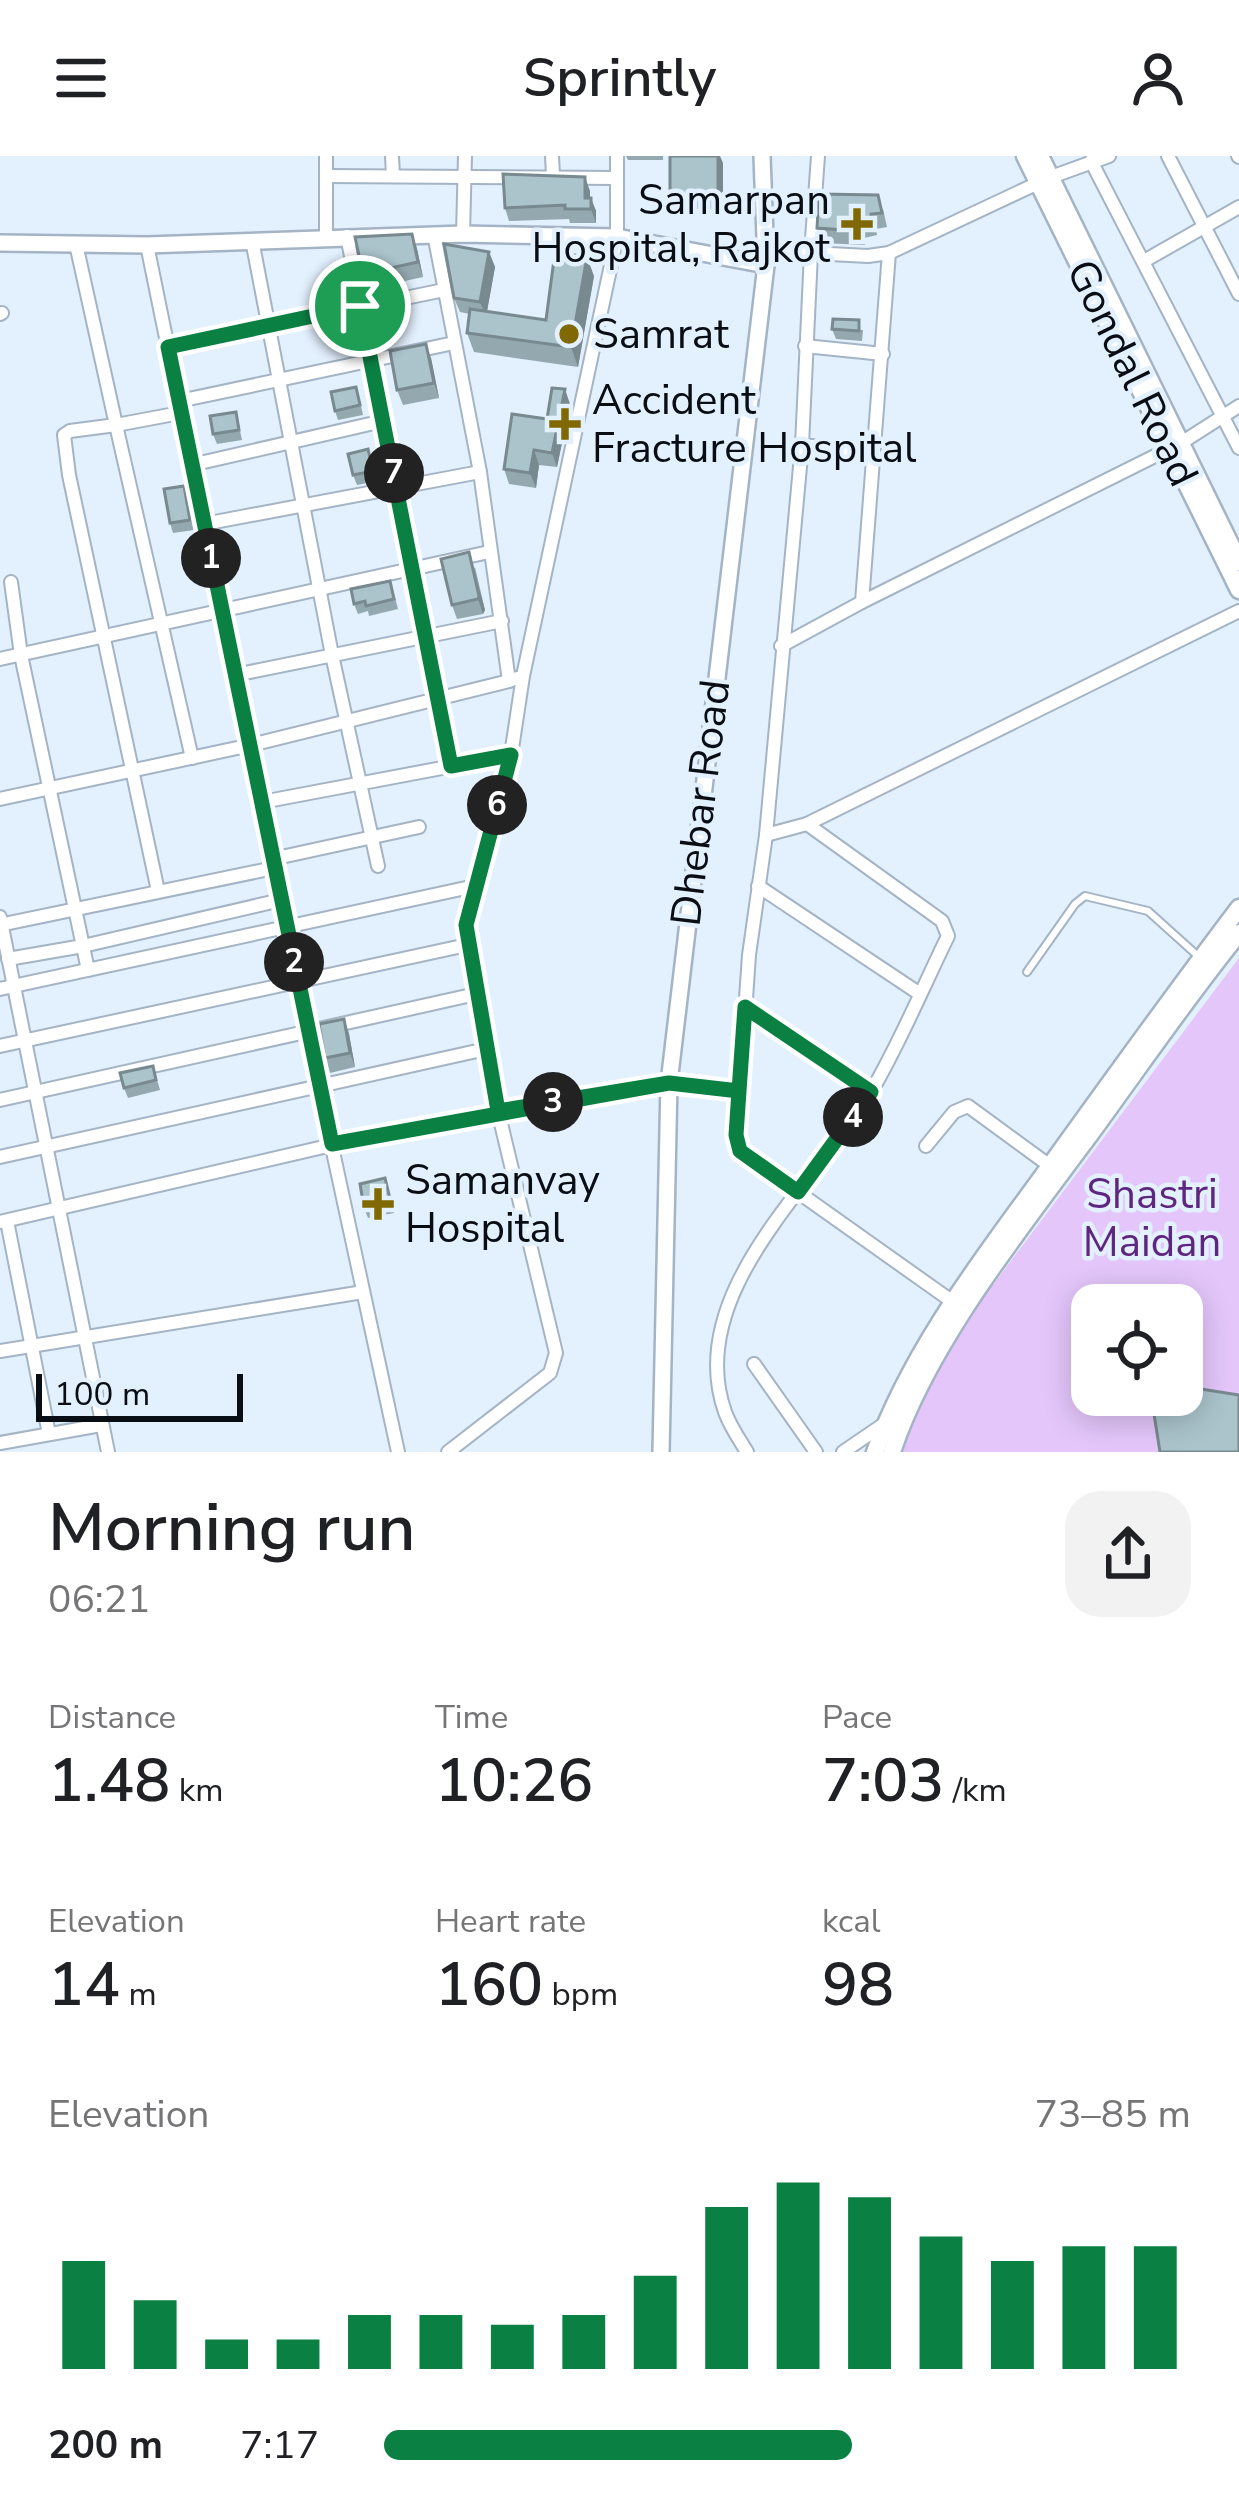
<!DOCTYPE html>
<meta charset="utf-8">
<style>
body{margin:0;font-family:"Nunito Sans",sans-serif;background:#f2f2f2;color:#202124;height:100vh;display:flex;flex-direction:column;font-size:45px;white-space:nowrap}
*{box-sizing:border-box;margin:0}
p{font-size:39px;color:#757577}
.icon{flex:none;width:66px;height:66px;fill:none;stroke:currentColor;stroke-width:2;stroke-linecap:round;stroke-linejoin:round}
.map{position:relative;height:1296px;overflow:hidden}
.sheet{display:flex;flex-direction:column;background:#fff;flex:1}
.sheet>*{flex:none}
.buttons{position:absolute;left:1071px;top:1128px;display:grid;gap:24px}
.buttons a{display:grid;place-items:center;width:132px;height:132px;border-radius:24px;background:#fff;box-shadow:0 6px 30px #0003;font-size:60px}
.scale{position:absolute;left:36px;bottom:30px;width:207px;box-sizing:border-box;padding-left:12px;border:6px solid #090e14;border-top:0;font-size:33px;line-height:42px;white-space:nowrap;color:#090e14;-webkit-text-stroke:9px #e3f0fe;paint-order:stroke}
.pin{position:absolute;display:grid;place-items:center;width:102px;height:102px;color:#fff;margin:-51px;border:6px solid #fff;border-radius:50%;box-shadow:0 3px 12px #0007}
.km{position:absolute;width:60px;height:60px;margin:-30px;border-radius:50%;background:#222;color:#fff;font-size:33px;line-height:60px;text-align:center}
.round{display:grid;place-items:center;flex:none;width:126px;height:126px;border-radius:36px;background:#f2f2f2}
.overview{display:flex;align-items:center;justify-content:space-between;height:204px;padding:0 48px}
h1{font-size:66px;font-weight:600;line-height:90px}
.metrics{display:grid;grid-template-columns:repeat(3,1fr);gap:18px;height:204px;padding:12px 48px}
.metrics div{display:grid;align-content:center}
.metrics b{font-size:60px;font-weight:600}
.metrics small{font-size:33px;font-weight:400}
.metrics p{font-size:33px}
.chart{height:336px;padding:24px 48px}
.chart p{display:flex;justify-content:space-between}
.chart svg{width:100%;height:216px;margin-top:12px;stroke:#0b8043;stroke-width:6}
ul{padding:0 48px;list-style:none;font-size:39px}
li{display:grid;grid-template-columns:192px 144px 1fr;align-items:center;height:90px}
li i{height:30px;border-radius:15px;background:#0b8043}
header{display:flex;justify-content:space-between;align-items:center;height:156px;padding:0 48px;background:#fff;font-size:54px;font-weight:600}
.map>svg:first-child{display:block}
</style>
<header><svg class="icon" aria-label="menu" viewBox="0 0 24 24"><path d="M4 6h16M4 12h16M4 18h16"/></svg>Sprintly<svg class="icon" aria-label="person" viewBox="0 0 24 24"><circle cx="12" cy="8" r="4"/><path d="M4 21q1-7 8-7t8 7"/></svg></header>
<div class="map">
<svg width="1239" height="1296" viewBox="0 0 1239 1296">
<rect width="100%" height="100%" fill="#e3f0fe"/>
<path fill="#e4c6fb" fill-rule="evenodd" d="M 1239,802 L 1239,1296 L 891,1296 L 898,1255 ZM 1092,1149 L 1182,1149 L 1182,1239 L 1092,1239 Z"/>
<g fill="none" stroke-linecap="round" stroke-linejoin="round">
<g stroke="#a4b4c5" stroke-width="10">
<path id="service" d="M 1027,816 L 1075,748 L 1085,740 L 1148,755 L 1198,800"/>
</g>
<g stroke="#a4b4c5" stroke-width="16">
<g id="minor">
<path d="M 326,0 L 326,81"/>
<path d="M 392,0 L 393,20"/>
<path d="M 552,0 L 553,19"/>
<path d="M 818,0 L 811,97 L 868,100 L 889,97"/>
<path d="M 1168,0 L 1239,138"/>
<path d="M 1238,0 L 1239,1"/>
<path d="M 1091,5 L 1239,292"/>
<path d="M 326,20 L 617,22"/>
<path d="M 434,78 L 480,316 L 509,525 L 517,522"/>
<path d="M 463,78 L 465,0"/>
<path d="M 347,80 L 451,610"/>
<path d="M 252,84 L 332,499 L 378,710"/>
<path d="M 76,88 L 116,269 L 180,257"/>
<path d="M 147,89 L 319,931 L 398,1296"/>
<path d="M 766,93 L 811,97 L 802,289 L 766,679 L 749,799 L 736,988 L 740,995 L 960,1151"/>
<path d="M 1144,105 L 1239,51"/>
<path d="M 0,158 L 2,157"/>
<path d="M 805,190 L 883,198"/>
<path d="M 168,191 L 444,134"/>
<path d="M 179,245 L 454,187"/>
<path d="M 802,289 L 874,297"/>
<path d="M 191,309 L 383,265"/>
<path d="M 204,368 L 480,316"/>
<path d="M 11,426 L 21,499 L 88,814"/>
<path d="M 862,446 L 1181,287 L 1239,250"/>
<path d="M 781,490 L 862,446 L 889,97 L 1051,21 L 1109,0"/>
<path d="M 0,503 L 489,396"/>
<path d="M 235,519 L 502,465"/>
<path d="M 0,643 L 251,589 L 509,525"/>
<path d="M 262,646 L 511,599"/>
<path d="M 807,668 L 1239,455"/>
<path d="M 272,703 L 419,671"/>
<path d="M 758,730 L 920,838"/>
<path d="M 158,735 L 69,319 L 64,279 L 70,275 L 116,269 L 192,602"/>
<path d="M 0,761 L 108,1296"/>
<path d="M 0,769 L 274,712"/>
<path d="M 8,803 L 83,790 L 281,744"/>
<path d="M 0,833 L 475,730"/>
<path d="M 745,851 L 870,936"/>
<path d="M 0,890 L 467,789"/>
<path d="M 0,944 L 476,838"/>
<path d="M 926,990 L 954,956 L 968,950 L 1050,1010"/>
<path d="M 0,1001 L 486,893"/>
<path d="M 7,1065 L 49,1278"/>
<path d="M 0,1066 L 332,989 L 498,955 L 669,927 L 739,935"/>
<path d="M 0,1195 L 363,1136"/>
<path d="M 754,1208 L 816,1296"/>
<path d="M 0,1287 L 101,1269"/>
<path d="M 448,1296 L 550,1217 L 556,1197 L 498,955 L 466,769 L 511,599 L 523,520 L 617,81 L 617,0"/>
<path d="M 747,1296 C 739,1283 730,1270 725,1256 C 683,1137 816,1027 871,936 C 900,887 923,831 948,780 L 942,765 L 807,668 L 766,679"/>
<path d="M 843,1296 L 884,1268"/>
</g>
</g>
<g stroke="#a4b4c5" stroke-width="20">
<g id="tertiary">
<path d="M 0,87 L 147,89 L 463,78 L 617,81 L 766,109"/>
<path d="M 661,1296 L 669,927 L 766,109 L 762,0"/>
</g>
</g>
<g stroke="#a4b4c5" stroke-width="21">
<g id="secondary">
<path d="M 1025,0 L 1239,434"/>
<path d="M 1040,0 L 1239,406"/>
<path d="M 875,1296 C 912,1193 981,1105 1045,1017 C 1109,928 1173,839 1239,752"/>
<path d="M 892,1296 C 927,1188 1023,1069 1091,977 C 1140,910 1187,841 1239,777"/>
</g>
</g>
<use href="#service" stroke="#fff" stroke-width="6"/>
<use href="#minor" stroke="#fff" stroke-width="12"/>
<use href="#tertiary" stroke="#fff" stroke-width="15"/>
<use href="#secondary" stroke="#fff" stroke-width="16"/>
</g>
<g fill="#93a9af">
<path d="M 626,0 L 663,0 L 663,4 L 628,4 Z"/>
<path d="M 723,7 L 723,53 L 676,53 L 670,38 Z"/>
<path d="M 590,35 L 590,42 L 596,55 L 596,67 L 570,67 L 569,63 L 509,65 L 505,52 Z"/>
<path d="M 883,53 L 887,71 L 876,73 L 877,79 L 864,82 L 865,89 L 822,87 L 817,72 Z"/>
<path d="M 412,78 L 417,93 L 423,121 L 368,133 L 363,118 Z"/>
<path d="M 489,96 L 495,111 L 487,155 L 546,164 L 594,120 L 578,211 L 474,196 L 467,177 L 470,158 L 460,156 L 454,142 Z"/>
<path d="M 832,173 L 863,174 L 862,185 L 836,183 Z"/>
<path d="M 431,202 L 439,242 L 403,249 L 397,234 Z"/>
<path d="M 359,241 L 363,259 L 338,264 L 335,255 Z"/>
<path d="M 570,248 L 557,311 L 539,309 L 536,332 L 509,328 L 504,313 L 547,263 Z"/>
<path d="M 236,256 L 242,284 L 217,288 L 213,278 Z"/>
<path d="M 368,293 L 377,325 L 357,329 L 353,319 Z"/>
<path d="M 184,330 L 194,374 L 173,377 L 170,367 Z"/>
<path d="M 475,411 L 485,454 L 483,458 L 457,463 L 452,449 Z"/>
<path d="M 393,434 L 398,453 L 369,460 L 368,455 L 358,458 L 354,448 Z"/>
<path d="M 344,863 L 349,878 L 355,911 L 330,917 L 325,902 Z"/>
<path d="M 153,910 L 160,934 L 128,942 L 124,932 Z"/>
<path d="M 385,1022 L 394,1057 L 368,1062 L 364,1052 Z"/>
</g>
<g fill="#78898f">
<path d="M 718,0 L 720,0 L 723,7 L 723,53 L 718,38 Z"/>
<path d="M 585,21 L 590,35 L 590,55 L 585,42 Z"/>
<path d="M 591,42 L 596,55 L 596,67 L 591,53 Z"/>
<path d="M 412,78 L 417,93 L 423,121 L 418,106 Z"/>
<path d="M 489,96 L 495,111 L 486,161 L 480,146 Z"/>
<path d="M 587,101 L 594,120 L 578,211 L 571,191 Z"/>
<path d="M 426,188 L 431,202 L 439,242 L 434,227 Z"/>
<path d="M 565,233 L 570,248 L 557,311 L 552,297 Z"/>
<path d="M 534,294 L 539,309 L 536,332 L 530,317 Z"/>
<path d="M 469,396 L 485,454 L 483,458 L 478,443 Z"/>
<path d="M 344,863 L 349,878 L 355,911 L 350,897 Z"/>
</g>
<g fill="#abc4cc" stroke="#78898f" stroke-width="3">
<rect x="670" y="0" width="48" height="38"/>
<path d="M 503,18 L 585,21 L 585,42 L 591,42 L 591,53 L 565,53 L 565,49 L 505,52 Z"/>
<path d="M 819,38 L 878,39 L 882,57 L 871,58 L 871,64 L 859,67 L 859,75 L 817,72 Z"/>
<path d="M 412,78 L 418,106 L 363,118 L 355,81 Z"/>
<path d="M 444,88 L 489,96 L 480,146 L 454,142 Z"/>
<path d="M 555,96 L 587,101 L 571,191 L 467,177 L 470,153 L 546,164 Z"/>
<path d="M 833,163 L 859,164 L 859,175 L 832,173 Z"/>
<path d="M 426,188 L 434,227 L 397,234 L 390,195 Z"/>
<path d="M 356,231 L 360,249 L 335,255 L 331,236 Z"/>
<path d="M 552,232 L 565,233 L 552,297 L 534,294 L 530,317 L 504,313 L 512,258 L 547,263 Z"/>
<path d="M 236,256 L 239,274 L 213,278 L 210,260 Z"/>
<path d="M 368,293 L 373,315 L 353,319 L 348,298 Z"/>
<path d="M 184,330 L 190,364 L 170,367 L 164,333 Z"/>
<path d="M 469,396 L 479,440 L 478,443 L 452,449 L 441,403 Z"/>
<path d="M 390,425 L 394,443 L 366,450 L 365,445 L 354,448 L 351,433 Z"/>
<path d="M 344,863 L 350,897 L 325,902 L 319,868 Z"/>
<path d="M 153,910 L 156,924 L 124,932 L 120,917 Z"/>
<path d="M 385,1022 L 391,1047 L 364,1052 L 360,1028 Z"/>
<path d="M 1182,1230 L 1239,1239 L 1239,1296 L 1160,1296 L 1151,1239 L 1182,1239 Z"/>
</g>
<g fill="none" stroke-linecap="round" stroke-linejoin="round">
<g stroke="#fff" stroke-width="24">
<path id="route" d="M 360,150 L 168,191 L 332,988 L 669,927 L 739,935 L 736,979 L 740,995 L 798,1036 L 871,936 L 745,851 L 739,935 L 669,927 L 498,955 L 466,769 L 511,599 L 451,610 L 360,150"/>
</g>
<use href="#route" stroke="#0b8043" stroke-width="15"/>
</g>
<g fill="#816901" stroke="#e3f0fe" stroke-width="4.5">
<path d="M851 50h12v12h12v12h-12v12h-12v-12h-12v-12h12z"/>
<circle cx="569" cy="178" r="12"/>
<path d="M559 250h12v12h12v12h-12v12h-12v-12h-12v-12h12z"/>
<path d="M372 1030h12v12h12v12h-12v12h-12v-12h-12v-12h12z"/>
</g>
<g text-anchor="middle" dominant-baseline="central" stroke-width="9" stroke-linejoin="round" paint-order="stroke">
<g font-size="42" fill="#090e14" stroke="#e3f0fe" text-anchor="start">
<text x="830" y="44" text-anchor="end">Samarpan<tspan x="830" dy="48">Hospital, Rajkot</tspan></text>
<text x="593" y="178">Samrat</text>
<text x="592" y="244">Accident<tspan x="592" dy="48">Fracture Hospital</tspan></text>
<text x="405" y="1024">Samanvay<tspan x="405" dy="48">Hospital</tspan></text>
</g>
<g font-size="42" fill="#090e14" stroke="#e3f0fe">
<text transform="translate(1132 217) rotate(64)">Gondal Road</text>
<text transform="translate(701 647) rotate(-83)">Dhebar Road</text>
</g>
<g font-size="42" fill="#5f2680" stroke="#e3f0fe">
<text x="1152" y="1038">Shastri<tspan x="1152" dy="48">Maidan</tspan></text>
</g>
</g>
</svg>
<div class="buttons">
<a><svg class="icon" aria-label="locate" viewBox="0 0 24 24"><circle cx="12" cy="12" r="6"/><path d="M12 2v4M12 18v4M2 12h4M18 12h4"/></svg></a>
</div>
<div class="scale">100 m</div>
<div class="pin" style="left:360px;top:150px;background:#1e9e55"><svg class="icon" aria-label="arrive" viewBox="0 0 24 24"><path d="M6 21V4h12l-3 4 3 4H6"/></svg></div>
<b class="km" style="left:211px;top:402px">1</b>
<b class="km" style="left:294px;top:806px">2</b>
<b class="km" style="left:553px;top:946px">3</b>
<b class="km" style="left:853px;top:961px">4</b>
<b class="km" style="left:497px;top:649px">6</b>
<b class="km" style="left:394px;top:317px">7</b>
</div>
<section class="sheet">
<div class="overview"><div><h1>Morning run</h1><p>06:21</p></div><a class="round"><svg class="icon" aria-label="share" viewBox="0 0 24 24"><path d="M12 15V3M7 8l5-5 5 5M5 13v7h14v-7"/></svg></a></div>
<div class="metrics">
<div><p>Distance</p><b>1.48<small> km</small></b></div>
<div><p>Time</p><b>10:26</b></div>
<div><p>Pace</p><b>7:03<small> /km</small></b></div>
</div>
<div class="metrics">
<div><p>Elevation</p><b>14<small> m</small></b></div>
<div><p>Heart rate</p><b>160<small> bpm</small></b></div>
<div><p>kcal</p><b>98</b></div>
</div>
<div class="chart"><p><span>Elevation</span>73–85 m</p>
<svg viewBox="0 0 160 44" preserveAspectRatio="none"><path d="M5 44V22M15 44V30M25 44V38M35 44V38M45 44V33M55 44V33M65 44V35M75 44V33M85 44V25M95 44V11M105 44V6M115 44V9M125 44V17M135 44V22M145 44V19M155 44V19"/></svg>
</div>
<ul>
<li><b>200 m</b>7:17<i style="width:58%"></i></li>
</ul>
</section>
